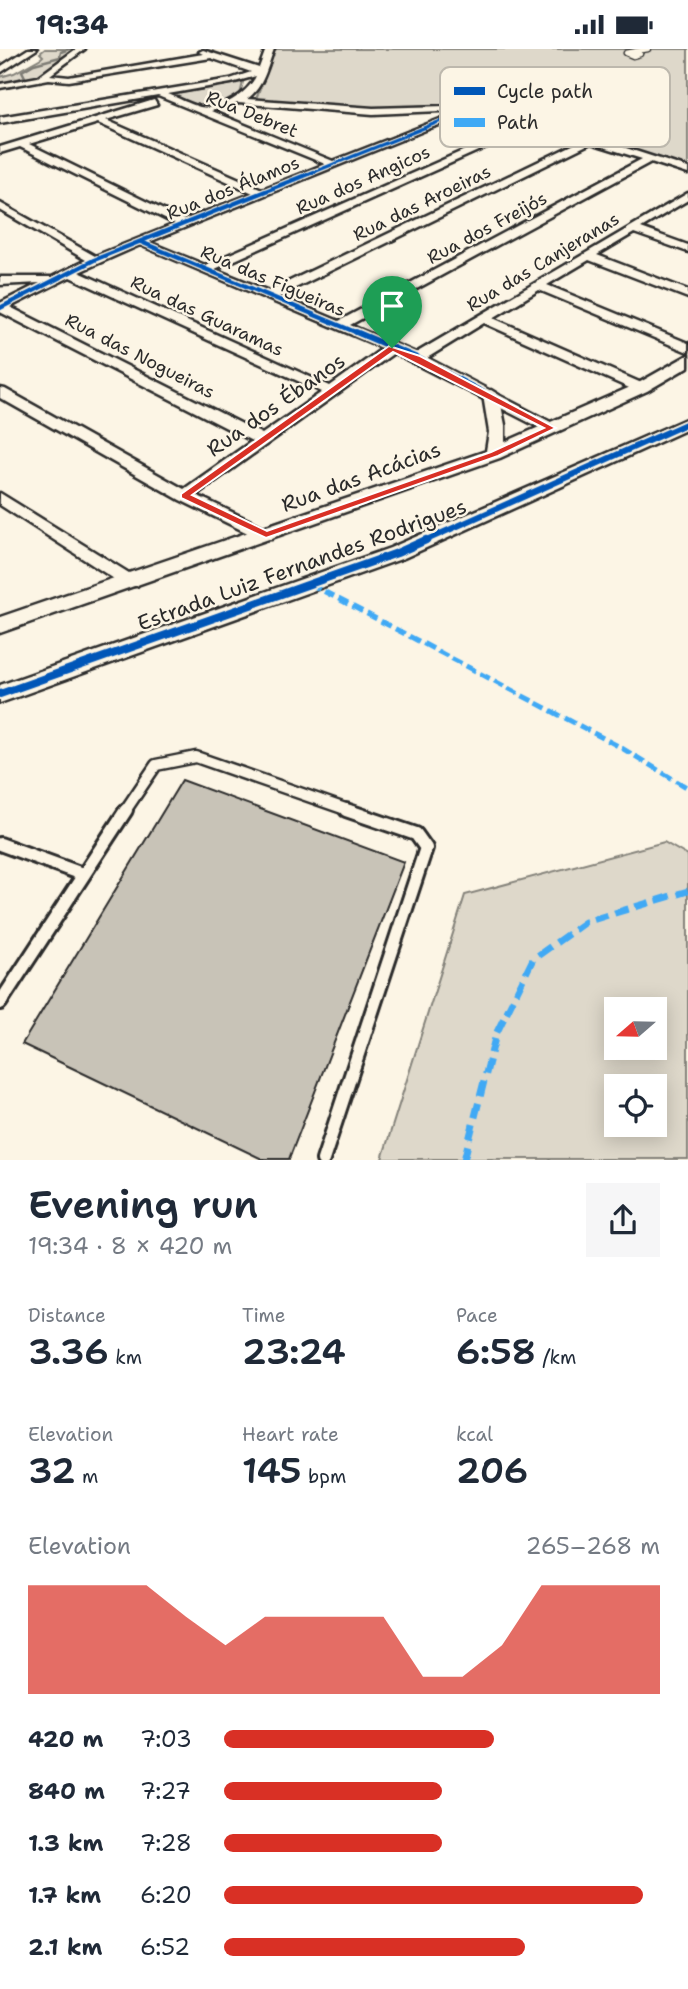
<!DOCTYPE html>
<meta charset="utf-8">
<style>
body{margin:0;font-family:"Shantell Sans",sans-serif;background:#f6f6f7;color:#1f2937;height:100vh;display:flex;flex-direction:column;font-size:26px;white-space:nowrap}
*{box-sizing:border-box;margin:0}
p{font-size:23px;color:#747a83}
.icon{flex:none;width:38px;height:38px;fill:none;stroke:currentColor;stroke-width:2;stroke-linecap:round;stroke-linejoin:round}
.map{position:relative;height:1111px;overflow:hidden}
.side{display:flex;flex-direction:column;background:#fff;flex:1}
.side>*{flex:none}
.needle{width:46px;rotate:250deg}
.fabs{position:absolute;left:604px;top:948px;display:grid;gap:14px}
.fabs a{display:grid;place-items:center;width:63px;height:63px;border-radius:0px;background:#fff;box-shadow:0 4px 18px #0003;font-size:35px}
.pin{position:absolute;display:grid;place-items:center;width:60px;height:60px;color:#fff;margin:-72px -30px;border-radius:50% 50% 50% 0;rotate:-45deg;box-shadow:0 0 7px #0007}
.pin .icon{rotate:45deg}
.round{display:grid;place-items:center;flex:none;width:74px;height:74px;border-radius:0px;background:#f6f6f7}
.head{display:flex;align-items:center;justify-content:space-between;height:119px;padding:0 28px}
h1{font-size:38px;font-weight:600;line-height:52px}
.figures{display:grid;grid-template-columns:repeat(3,1fr);gap:10px;height:119px;padding:7px 28px}
.figures div{display:grid;align-content:center}
.figures b{font-size:35px;font-weight:600}
.figures small{font-size:19px;font-weight:400}
.figures p{font-size:19px}
.chart{height:196px;padding:14px 28px}
.chart p{display:flex;justify-content:space-between}
.chart svg{width:100%;height:126px;margin-top:7px;fill:#d93025;opacity:.7}
ul{padding:0 28px;list-style:none;font-size:23px}
li{display:grid;grid-template-columns:112px 84px 1fr;align-items:center;height:52px}
li i{height:18px;border-radius:9px;background:#d93025}
.status{display:flex;justify-content:space-between;align-items:center;height:49px;padding:0 35px;background:#fff;direction:ltr}
.status svg{height:19px;fill:currentColor}
.map>svg:first-child{display:block}
</style>
<div class="status"><b>19:34</b><svg viewBox="0 0 49 12"><path d="M0 12V9h3v3zM5 12V6h3v6zM10 12V3h3v9zM15 12V0h3v12zM26 1h20v11H26zM47 4h2v5h-2z"/></svg></div>
<div class="map">
<svg width="688" height="1111" viewBox="0 0 688 1111">
<rect width="100%" height="100%" fill="#fcf5e5"/>
<filter id="ink" filterUnits="userSpaceOnUse"><feTurbulence type="fractalNoise" baseFrequency=".0143" numOctaves="2"/><feDisplacementMap in="SourceGraphic" scale="14" xChannelSelector="R" yChannelSelector="G"/><feConvolveMatrix kernelMatrix="1 2 1 2 8 2 1 2 1" color-interpolation-filters="sRGB"/></filter>
<g filter="url(#ink)">
<g fill="#ded8ca" stroke="#84827a" stroke-width="2" fill-rule="evenodd">
<path d="M 45,0 L 78,0 C 75,23 18,35 0,33 L 0,28 L 14,24 L 41,9 L 43,7 L 40,4 Z"/>
<path d="M 275,0 L 688,0 L 688,118 L 483,54 L 376,59 L 256,50 Z"/>
<path d="M 243,33 L 240,46 C 213,65 198,57 170,46 Z"/>
<path d="M 664,793 L 688,807 L 688,1110 L 382,1110 L 465,846 ZM 616,961 L 654,961 L 654,999 L 616,999 ZM 616,1038 L 654,1038 L 654,1076 L 616,1076 Z"/>
</g>
<g fill="none" stroke-linecap="round" stroke-linejoin="round">
<path stroke="#7d7b74" stroke-width="2.5" d="M 12,32 L 25,28 L 22,22 L 34,15 L 60,8 L 61,3 L 69,0"/>
</g>
<path fill="#c8c3b7" stroke="#2b2b2b" stroke-width="2" d="M 182,731 L 404,813 L 289,1110 L 262,1110 L 22,995 Z"/>
<g fill="none" stroke-linecap="round" stroke-linejoin="round">
<g stroke="#2b2b2b" stroke-width="7">
<path id="service-far2" d="M 636,3 L 640,5 L 633,7 L 626,4 L 648,0"/>
</g>
<g stroke="#2b2b2b" stroke-width="15">
<path id="service-far1" d="M 125,762 L 156,716 L 196,708 L 351,762"/>
</g>
<g stroke="#2b2b2b" stroke-width="18">
<g id="service">
<path d="M 0,795 L 82,825"/>
<path d="M 0,954 L 126,761"/>
<path d="M 323,1111 L 426,799 L 416,785 L 346,761"/>
</g>
</g>
<g stroke="#2b2b2b" stroke-width="5">
<g id="minor">
<path d="M 28,0 L 37,0 L 0,24 L 0,18 Z"/>
<path d="M 76,0 L 85,0 L 50,26 L 69,28 L 203,5 L 199,3 L 203,1 L 259,19 L 266,0 L 274,0 C 267,18 264,38 247,50 L 373,59 L 482,56 L 539,71 L 688,119 L 688,125 L 651,113 L 350,276 L 416,304 L 688,144 L 688,151 L 641,179 L 688,196 L 688,203 L 634,184 L 597,206 L 688,241 L 688,249 L 589,211 L 547,236 L 688,294 L 688,303 L 539,241 L 493,269 L 646,336 L 646,342 L 636,342 L 484,274 L 427,309 L 556,376 L 556,382 L 546,382 L 394,304 L 196,446 L 272,482 L 274,486 L 272,490 L 260,490 L 180,451 L 0,349 L 0,339 L 5,340 L 184,440 L 252,392 L 0,263 L 0,254 L 40,234 L 0,236 L 0,228 L 52,228 L 86,211 L 0,161 L 0,154 L 95,207 L 175,175 L 20,98 L 0,104 L 0,98 L 154,51 L 157,56 L 106,71 L 262,140 L 325,115 L 158,47 L 0,74 L 0,68 L 230,30 L 251,23 L 211,9 L 69,32 L 49,30 L 0,39 L 0,35 L 38,28 ZM 256,27 C 248,44 220,63 200,58 C 189,55 178,49 168,45 L 231,34 ZM 238,54 L 373,65 L 463,61 L 333,112 L 211,62 ZM 482,62 L 528,73 L 205,216 L 149,193 L 433,78 ZM 98,74 L 253,144 L 184,171 L 29,95 ZM 536,76 L 583,91 L 269,242 L 215,220 ZM 591,94 L 642,110 L 339,272 L 279,247 ZM 140,196 L 383,299 L 330,337 L 79,223 ZM 70,228 L 322,343 L 262,385 L 10,258 Z"/>
<path d="M 0,444 L 137,529 L 140,533 L 137,537 L 125,537 L 0,456 Z"/>
</g>
</g>
<g stroke="#2b2b2b" stroke-width="5">
<g id="tertiary">
<path d="M 688,306 L 688,318 L 647,342 L 500,409 L 0,584 L 0,568 L 486,402 L 489,383 L 483,346 L 485,343 L 491,341 L 499,346 L 505,376 L 505,393 L 635,336 Z"/>
<path d="M 688,369 L 688,380 L 404,509 L 0,654 L 0,636 L 390,499 Z"/>
</g>
</g>
<use href="#service-far2" stroke="#fcf5e5" stroke-width="4.5"/>
<use href="#service-far1" stroke="#fcf5e5" stroke-width="10"/>
<use href="#service" stroke="#fcf5e5" stroke-width="12"/>
<use href="#minor" fill="#fcf5e5" fill-rule="evenodd"/>
<use href="#tertiary" fill="#fcf5e5" fill-rule="evenodd"/>
<path stroke="#3fa9f5" stroke-width="5" stroke-dasharray="11 5" stroke-linecap="butt" d="M 310,535 L 620,698 L 688,739"/>
<path stroke="#3fa9f5" stroke-width="7" stroke-dasharray="15 7" stroke-linecap="butt" d="M 464,1111 L 496,985 L 533,910 L 585,873 L 688,842"/>
<g stroke="#fcf5e5" stroke-width="5">
<path id="cycleway-far3" d="M 309,125 L 461,64 L 482,59"/>
</g>
<g stroke="#fcf5e5" stroke-width="7">
<g id="cycleway-far2">
<path d="M 141,193 L 360,285"/>
<path d="M 0,259 L 94,211 L 313,123"/>
</g>
</g>
<g stroke="#fcf5e5" stroke-width="10">
<g id="cycleway-far1">
<path d="M 356,283 L 417,309 L 551,379"/>
<path d="M 422,493 L 688,374"/>
</g>
</g>
<g stroke="#fcf5e5" stroke-width="12">
<path id="cycleway" d="M 0,645 L 397,504 L 426,491"/>
</g>
<use href="#cycleway-far3" stroke="#0057b8" stroke-width="3.5"/>
<use href="#cycleway-far2" stroke="#0057b8" stroke-width="4.5"/>
<use href="#cycleway-far1" stroke="#0057b8" stroke-width="6"/>
<use href="#cycleway" stroke="#0057b8" stroke-width="8"/>
</g>
</g>
<path fill="#d93025" stroke="#fff" stroke-width="2" fill-rule="evenodd" d="M 389,297 L 420,307 L 556,379 L 498,407 L 266,489 L 181,449 L 181,445 ZM 393,303 L 544,379 L 491,403 L 267,482 L 192,446 Z"/>
<g text-anchor="middle" dominant-baseline="central" stroke-width="5" stroke-linejoin="round" paint-order="stroke">
<g font-size="18" fill="#2b2b2b" stroke="#fcf5e5">
<text transform="translate(252 65) rotate(22)">Rua Debret</text>
<text transform="translate(363 131) rotate(-24)">Rua dos Angicos</text>
<text transform="translate(233 139) rotate(-22)">Rua dos Álamos</text>
<text transform="translate(422 154) rotate(-26)">Rua das Aroeiras</text>
<text transform="translate(487 179) rotate(-28)">Rua dos Freijós</text>
<text transform="translate(543 213) rotate(-31)">Rua das Canjeranas</text>
<text transform="translate(273 232) rotate(23)">Rua das Figueiras</text>
<text transform="translate(207 267) rotate(25)">Rua das Guaramas</text>
<text transform="translate(140 307) rotate(27)">Rua das Nogueiras</text>
</g>
<g font-size="21" fill="#2b2b2b" stroke="#fcf5e5">
<text transform="translate(276 356) rotate(-35)">Rua dos Ébanos</text>
<text transform="translate(361 428) rotate(-20)">Rua das Acácias</text>
<text transform="translate(302 516) rotate(-20)">Estrada Luiz Fernandes Rodrigues</text>
</g>
</g>
<rect x="440" y="18" width="230" height="80" rx="10" fill="#fcf5e5" stroke="#bdb8ad" stroke-width="2"/>
<rect x="454" y="38" width="31" height="8" fill="#0057b8"/>
<rect x="454" y="69" width="31" height="9" fill="#3fa9f5"/>
<g font-size="19" fill="#2b2b2b">
<text x="497" y="49">Cycle path</text>
<text x="497" y="80">Path</text>
</g>
</svg>
<div class="fabs">
<a><svg class="needle" viewBox="-14 -14 28 28"><path d="M0-13l5 13h-10z" fill="#e53935"/><path d="M0 13l5-13h-10z" fill="#747a83"/></svg></a>
<a><svg class="icon" aria-label="locate" viewBox="0 0 24 24"><circle cx="12" cy="12" r="6"/><path d="M12 2v4M12 18v4M2 12h4M18 12h4"/></svg></a>
</div>
<div class="pin" style="left:392px;top:299px;background:#1e9e55"><svg class="icon" aria-label="arrive" viewBox="0 0 24 24"><path d="M6 21V4h12l-3 4 3 4H6"/></svg></div>
</div>
<section class="side">
<div class="head"><div><h1>Evening run</h1><p>19:34 · 8 × 420 m</p></div><a class="round"><svg class="icon" aria-label="share" viewBox="0 0 24 24"><path d="M12 15V3M7 8l5-5 5 5M5 13v7h14v-7"/></svg></a></div>
<div class="figures">
<div><p>Distance</p><b>3.36<small> km</small></b></div>
<div><p>Time</p><b>23:24</b></div>
<div><p>Pace</p><b>6:58<small> /km</small></b></div>
</div>
<div class="figures">
<div><p>Elevation</p><b>32<small> m</small></b></div>
<div><p>Heart rate</p><b>145<small> bpm</small></b></div>
<div><p>kcal</p><b>206</b></div>
</div>
<div class="chart"><p><span>Elevation</span>265–268 m</p>
<svg viewBox="0 0 160 44" preserveAspectRatio="none"><path d="M0 44V6L10 6L20 6L30 6L40 17L50 27L60 17L70 17L80 17L90 17L100 38L110 38L120 27L130 6L140 6L150 6L160 6V44z"/></svg>
</div>
<ul>
<li><b>420 m</b>7:03<i style="width:62%"></i></li>
<li><b>840 m</b>7:27<i style="width:50%"></i></li>
<li><b>1.3 km</b>7:28<i style="width:50%"></i></li>
<li><b>1.7 km</b>6:20<i style="width:96%"></i></li>
<li><b>2.1 km</b>6:52<i style="width:69%"></i></li>
</ul>
</section>
